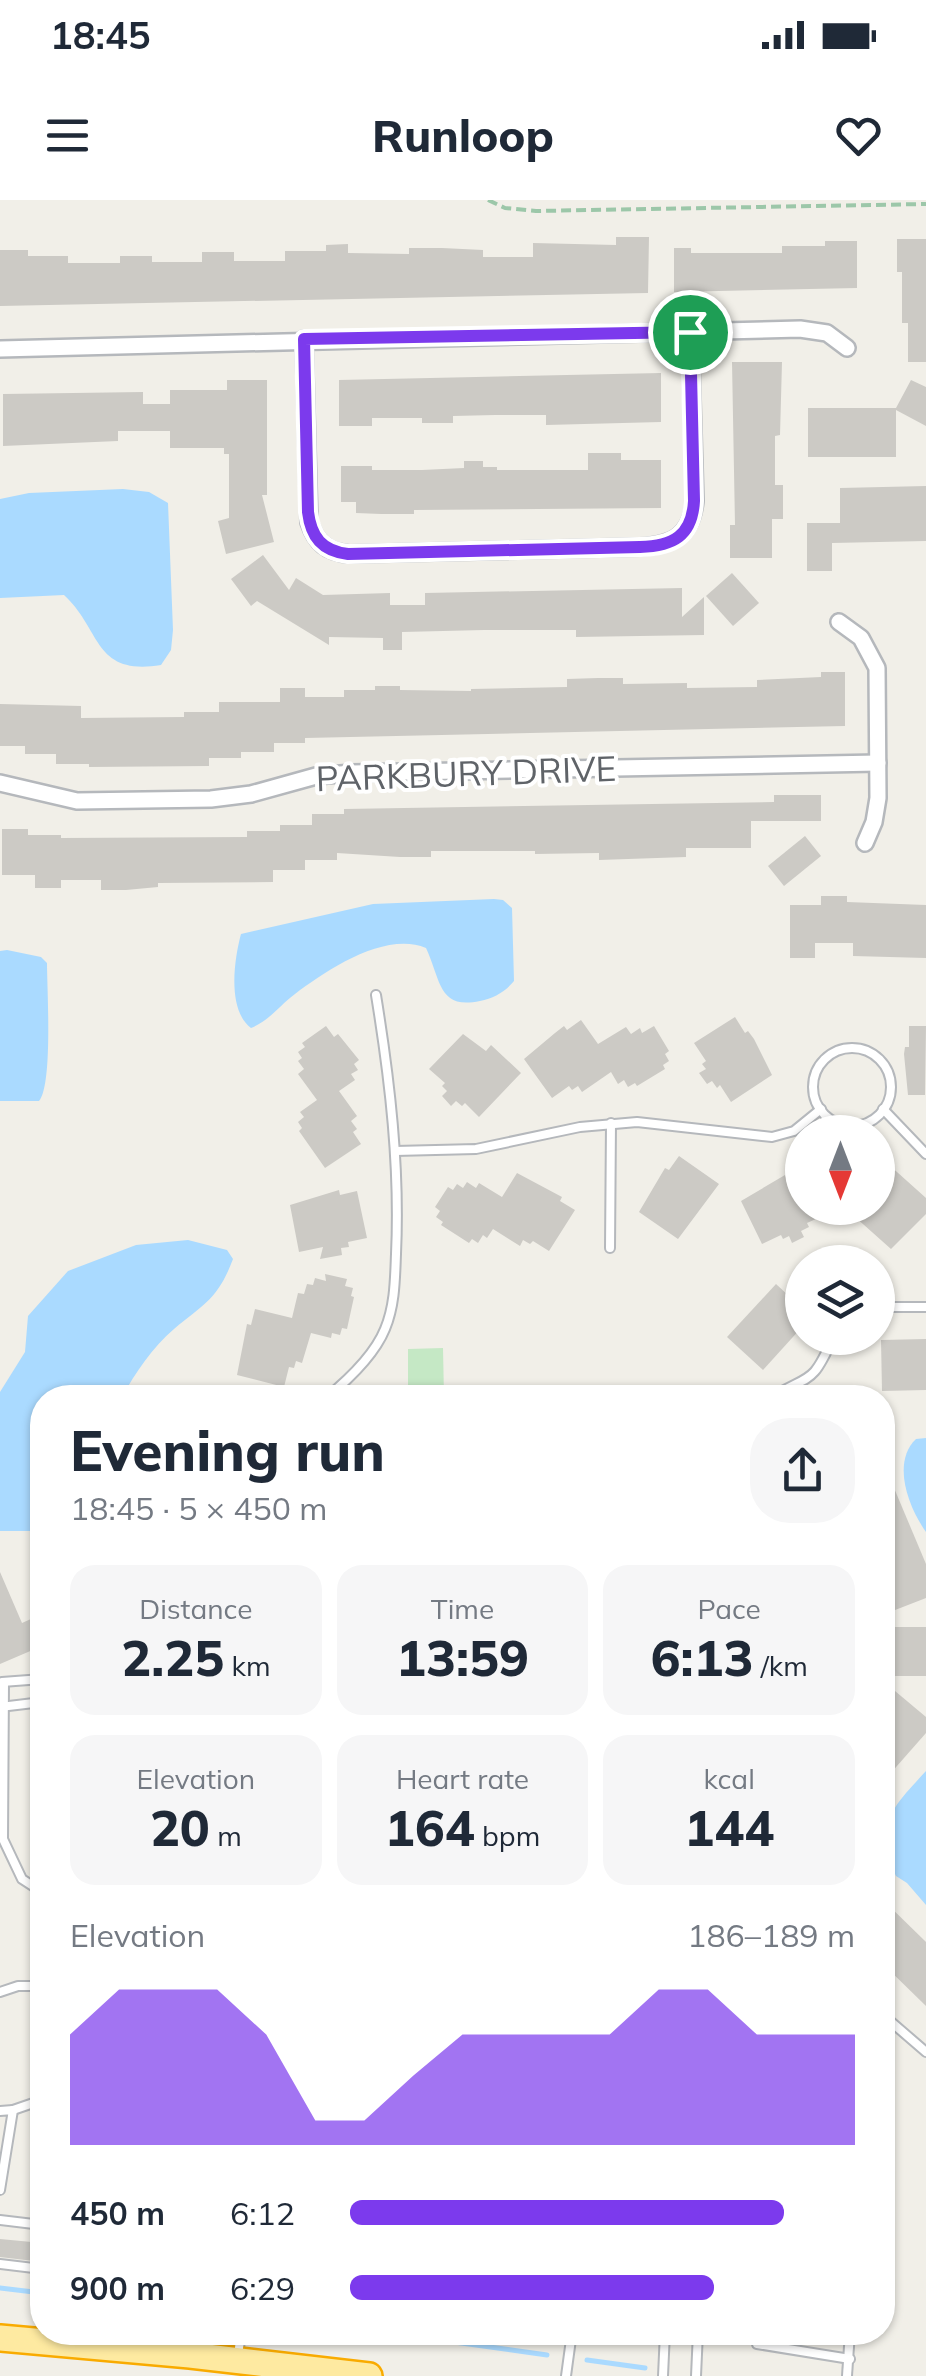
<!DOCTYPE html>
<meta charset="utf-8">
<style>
body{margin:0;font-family:Mulish,sans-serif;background:#f6f6f7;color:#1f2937;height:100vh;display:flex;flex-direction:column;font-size:38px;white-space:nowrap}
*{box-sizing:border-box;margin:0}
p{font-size:32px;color:#747a83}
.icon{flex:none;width:55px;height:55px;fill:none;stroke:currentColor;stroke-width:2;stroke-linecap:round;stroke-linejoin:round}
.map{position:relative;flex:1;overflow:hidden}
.drawer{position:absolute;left:30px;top:1185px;width:865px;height:960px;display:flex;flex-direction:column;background:#fff;border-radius:40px;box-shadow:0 2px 8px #0004}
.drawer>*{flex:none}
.needle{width:65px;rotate:180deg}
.controls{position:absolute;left:785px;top:915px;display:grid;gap:20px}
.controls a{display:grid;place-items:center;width:110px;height:110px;border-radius:50%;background:#fff;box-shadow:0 2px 8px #0004;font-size:50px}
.pin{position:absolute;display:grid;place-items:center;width:85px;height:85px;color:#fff;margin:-42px;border:5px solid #fff;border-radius:50%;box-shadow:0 2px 10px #0007}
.round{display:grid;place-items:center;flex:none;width:105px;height:105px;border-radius:40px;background:#f6f6f7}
.summary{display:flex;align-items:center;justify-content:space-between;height:170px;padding:0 40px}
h1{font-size:55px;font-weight:800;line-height:75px}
.stats{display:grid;grid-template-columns:repeat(3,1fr);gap:15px;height:170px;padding:10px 40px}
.stats div{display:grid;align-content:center;border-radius:25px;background:#f6f6f7;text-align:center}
.stats b{font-size:50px;font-weight:800}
.stats small{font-size:28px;font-weight:400}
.stats p{font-size:28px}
.chart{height:280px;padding:20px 40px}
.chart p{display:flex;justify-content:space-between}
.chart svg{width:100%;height:180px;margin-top:10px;fill:#7c3aed;opacity:.7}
ul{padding:0 40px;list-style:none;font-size:32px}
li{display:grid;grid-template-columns:160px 120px 1fr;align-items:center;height:75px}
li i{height:25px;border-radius:12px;background:#7c3aed}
.status{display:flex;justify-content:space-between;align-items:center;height:70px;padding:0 50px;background:#fff;direction:ltr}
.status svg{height:28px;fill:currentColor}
header{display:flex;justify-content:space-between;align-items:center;height:130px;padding:0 40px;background:#fff;font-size:45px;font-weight:800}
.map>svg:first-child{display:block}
</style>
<div class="status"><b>18:45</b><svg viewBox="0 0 49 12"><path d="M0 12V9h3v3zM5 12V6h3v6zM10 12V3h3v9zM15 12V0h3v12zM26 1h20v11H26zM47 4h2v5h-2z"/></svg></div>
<header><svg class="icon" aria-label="menu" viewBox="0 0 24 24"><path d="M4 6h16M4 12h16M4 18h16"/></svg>Runloop<svg class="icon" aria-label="heart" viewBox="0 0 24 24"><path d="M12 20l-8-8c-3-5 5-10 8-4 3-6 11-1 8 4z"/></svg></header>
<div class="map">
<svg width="926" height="2176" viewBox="0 0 926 2176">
<rect width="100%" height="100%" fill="#f1efe8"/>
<path fill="#c5e8c5" d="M 443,1148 L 444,1197 L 408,1197 L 408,1149 Z"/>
<g fill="#aadaff">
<path d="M 123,289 L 149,292 L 168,303 L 173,430 L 171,450 L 161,465 C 93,476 102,430 64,395 L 0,398 L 0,299 L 29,293 Z"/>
<path d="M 494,699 L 503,700 L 512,708 L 514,781 C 505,792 494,798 480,801 C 438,810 441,780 426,748 C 385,731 327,770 295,794 C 279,806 270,820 251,828 C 227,810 234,760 241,734 L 373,704 Z"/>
<path d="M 7,750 L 41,757 L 47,763 C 47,789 53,885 39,901 L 0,901 L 0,751 Z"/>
<path d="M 188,1040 L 227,1050 L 233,1059 C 218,1099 205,1103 174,1129 C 153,1147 135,1173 122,1197 L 42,1198 L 42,1327 L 35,1331 L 0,1331 L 0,1192 L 25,1152 L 28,1116 L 68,1071 L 136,1045 Z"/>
<path d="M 926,1238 L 926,1332 C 909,1308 891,1263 916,1239 Z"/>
<path d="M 926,1571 L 926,1705 L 907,1683 L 896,1676 C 871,1626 894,1606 926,1571 Z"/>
</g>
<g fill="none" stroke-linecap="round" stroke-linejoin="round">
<g stroke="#aadaff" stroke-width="5">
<path d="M 0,2088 L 42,2093"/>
<path d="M 382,2132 L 547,2155"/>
<path d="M 587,2160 L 645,2168"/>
</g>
</g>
<g fill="#cccac5">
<path d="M 616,37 L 649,37 L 648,93 L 0,106 L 0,50 L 28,50 L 28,56 L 68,56 L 68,63 L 120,63 L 120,56 L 152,56 L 152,62 L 202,62 L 202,52 L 234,52 L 234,61 L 285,61 L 285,51 L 326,51 L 326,45 L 348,44 L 348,53 L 409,54 L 409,48 L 442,48 L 483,50 L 483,57 L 533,57 L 533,43 L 616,45 Z"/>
<path d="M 897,39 L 926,39 L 926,162 L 908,162 L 908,123 L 902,123 L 902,72 L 897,72 Z"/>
<path d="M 825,41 L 857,41 L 857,88 L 674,92 L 674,48 L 691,48 L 691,53 L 782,53 L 782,46 L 825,46 Z"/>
<path d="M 732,162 L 782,162 L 780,235 L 775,236 L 775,285 L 783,285 L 783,319 L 772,319 L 772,358 L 730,358 L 730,325 L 735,325 Z"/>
<path d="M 661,173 L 661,222 L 546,225 L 546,215 L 495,215 L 453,216 L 453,223 L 422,223 L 422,218 L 372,218 L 372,226 L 339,226 L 339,180 Z"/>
<path d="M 227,180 L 267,180 L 267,295 L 262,295 L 274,342 L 226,354 L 218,321 L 229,318 L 229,254 L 224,254 L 224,248 L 170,248 L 170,231 L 118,231 L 118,241 L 3,246 L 3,194 L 143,192 L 143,204 L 170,204 L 170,190 L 227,190 Z"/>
<path d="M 911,180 L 926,187 L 926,226 L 896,210 L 896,257 L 808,257 L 808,208 L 896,208 Z"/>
<path d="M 588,253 L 621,253 L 621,260 L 661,260 L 661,308 L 414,310 L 414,314 L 381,314 L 356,313 L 356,302 L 341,302 L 341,266 L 372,266 L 372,270 L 422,270 L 464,268 L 464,261 L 483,261 L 483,267 L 497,267 L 497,270 L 588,270 Z"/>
<path d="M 926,286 L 926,341 L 832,343 L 832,371 L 807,371 L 807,323 L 840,323 L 840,288 Z"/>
<path d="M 263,355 L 289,390 L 296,378 L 323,395 L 390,393 L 390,405 L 425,405 L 425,393 L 682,388 L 682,417 L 704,397 L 704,435 L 576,437 L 576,430 L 484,430 L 402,432 L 402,450 L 383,450 L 383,438 L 329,437 L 329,445 L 257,401 L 251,406 L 231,379 Z"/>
<path d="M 732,373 L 759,403 L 733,426 L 706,396 Z"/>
<path d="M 821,472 L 845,472 L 845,526 L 305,538 L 305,543 L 274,543 L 274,552 L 241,552 L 241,558 L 209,558 L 209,566 L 89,567 L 89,564 L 56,564 L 56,554 L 25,554 L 25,546 L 0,546 L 0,504 L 81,506 L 81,518 L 184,517 L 184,512 L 219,512 L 219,502 L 280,502 L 280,488 L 305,488 L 305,497 L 344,497 L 344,490 L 375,490 L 375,486 L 400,486 L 400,490 L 471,491 L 471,489 L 567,487 L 567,479 L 598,478 L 623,478 L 623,484 L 687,483 L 687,488 L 757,487 L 757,480 L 821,477 Z"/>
<path d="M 774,595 L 821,595 L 821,621 L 751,621 L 751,648 L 686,648 L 686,657 L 599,660 L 599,653 L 535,654 L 535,651 L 431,651 L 431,657 L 400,657 L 337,653 L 337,660 L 305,660 L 305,670 L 273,670 L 273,682 L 158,683 L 158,687 L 126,690 L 101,690 L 101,680 L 61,680 L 61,688 L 35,688 L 35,675 L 2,675 L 2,629 L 28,629 L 28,635 L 61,635 L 61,638 L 247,637 L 247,631 L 280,631 L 280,625 L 312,625 L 312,614 L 344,614 L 344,609 L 774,602 Z"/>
<path d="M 805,636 L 821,656 L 784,686 L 768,666 Z"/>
<path d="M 821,696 L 847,696 L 847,702 L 926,705 L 926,758 L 853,756 L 853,743 L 815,743 L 815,758 L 790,758 L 790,705 L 821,705 Z"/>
<path d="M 735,817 L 745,833 L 748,831 L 754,839 L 772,875 L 731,902 L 720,885 L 717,888 L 712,881 L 707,884 L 699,873 L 706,869 L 702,864 L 706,861 L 694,843 Z"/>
<path d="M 581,820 L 598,844 L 626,827 L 631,834 L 640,828 L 642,833 L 654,826 L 669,851 L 665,854 L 669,861 L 663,865 L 665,869 L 637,886 L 635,883 L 628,887 L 624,880 L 618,884 L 611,872 L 582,892 L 578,886 L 572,890 L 569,886 L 552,898 L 524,859 L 555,833 L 564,826 L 567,830 Z"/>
<path d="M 326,826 L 334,837 L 338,834 L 359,860 L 354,864 L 358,870 L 351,874 L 355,880 L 339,891 L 357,916 L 351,921 L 357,929 L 353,932 L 361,944 L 325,968 L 299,931 L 302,928 L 298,922 L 304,917 L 300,912 L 317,900 L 298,874 L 304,869 L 298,861 L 302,858 L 298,852 L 305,847 L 302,843 Z"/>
<path d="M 909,826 L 926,826 L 925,895 L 908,895 L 904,854 L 905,847 L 909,847 Z"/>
<path d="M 463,834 L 486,851 L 491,845 L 521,873 L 479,917 L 465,903 L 462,906 L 456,901 L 451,906 L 442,896 L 447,891 L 442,886 L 445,883 L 429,869 Z"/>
<path d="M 878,955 L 926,998 L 926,1014 L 891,1049 L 845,1008 L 878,1008 Z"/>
<path d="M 679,956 L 719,984 L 678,1039 L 639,1012 L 665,968 L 669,970 Z"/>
<path d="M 802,972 L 802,1008 L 840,1008 L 807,1023 L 809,1027 L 801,1031 L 804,1037 L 792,1043 L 789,1036 L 783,1039 L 781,1035 L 762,1044 L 741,1001 L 785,975 L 787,979 Z"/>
<path d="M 517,973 L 562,997 L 560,1001 L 575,1010 L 549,1051 L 533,1041 L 530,1044 L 523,1040 L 520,1046 L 493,1029 L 487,1038 L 483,1035 L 478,1043 L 472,1039 L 469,1043 L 441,1025 L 443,1022 L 436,1017 L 440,1011 L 435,1007 L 448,987 L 453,990 L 457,984 L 463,988 L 467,982 L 476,988 L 479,983 L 502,997 Z"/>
<path d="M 339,990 L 340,995 L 357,991 L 367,1038 L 348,1042 L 349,1047 L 341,1048 L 342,1055 L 320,1059 L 323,1047 L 299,1052 L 290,1005 Z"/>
<path d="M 325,1074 L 347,1079 L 345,1086 L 353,1088 L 351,1096 L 354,1097 L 347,1129 L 342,1128 L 340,1135 L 332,1133 L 331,1138 L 311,1133 L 302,1163 L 296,1161 L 294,1168 L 289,1167 L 284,1187 L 237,1175 L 247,1124 L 251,1125 L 255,1109 L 292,1118 L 298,1093 L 304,1094 L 307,1084 L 313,1085 L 315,1078 L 326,1081 Z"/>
<path d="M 776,1084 L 802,1108 L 802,1127 L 763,1170 L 727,1137 Z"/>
<path d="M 926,1139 L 926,1190 L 882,1191 L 881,1140 Z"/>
<path d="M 894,1288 L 926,1364 L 926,1398 L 890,1412 L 882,1393 L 882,1292 Z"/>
<path d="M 0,1372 L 22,1423 L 42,1414 L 42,1446 L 0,1464 Z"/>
<rect x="882" y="1427" width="44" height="49"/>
<path d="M 895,1491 L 926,1517 L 926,1533 L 882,1583 L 882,1506 Z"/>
<path d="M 882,1699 L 926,1742 L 926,1806 L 882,1763 Z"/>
<path d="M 0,2039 L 42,2043 L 42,2062 L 0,2057 Z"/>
</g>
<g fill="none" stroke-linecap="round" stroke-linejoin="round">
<g stroke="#b5b8bc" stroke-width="12">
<g id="service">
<circle cx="852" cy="887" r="39"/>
<path d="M 883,909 L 926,954"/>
<path d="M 395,951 L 476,949 L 580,927 L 637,922 L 772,937 L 794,931 L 821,909"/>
<path d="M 610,1048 L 611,923"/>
<path d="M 878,1107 L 926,1107"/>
<path d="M 326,1198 C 348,1180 374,1156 385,1129 C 395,1105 395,1079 396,1054 C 400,967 390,881 376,795"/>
<path d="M 770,1198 C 811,1173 811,1187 833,1138"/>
<path d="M 2,1482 L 42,1479"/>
<path d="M 4,1482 L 3,1639 L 22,1679 L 42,1692"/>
<path d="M 0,1507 L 42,1502"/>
<path d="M 0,1792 L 18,1786 L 42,1786"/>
<path d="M 882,1814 L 926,1852"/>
<path d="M 13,1910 L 42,1900"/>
<path d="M 0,1911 L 13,1910 L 0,1990"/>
<path d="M 0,2020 L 42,2025"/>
<path d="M 0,2064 L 42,2069"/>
<path d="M 757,2132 L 757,2144 L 850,2159"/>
<path d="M 238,2156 L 241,2132"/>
<path d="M 566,2176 L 572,2132"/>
<path d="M 663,2176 L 665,2132"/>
<path d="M 696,2176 L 698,2132"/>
<path d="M 847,2176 L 850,2132"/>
</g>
</g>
<g stroke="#b5b8bc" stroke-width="20">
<g id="minor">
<path d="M 304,139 L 309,322 C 316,343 327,352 349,354 L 640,347 C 673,345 691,336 695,301 L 690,131"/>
<path d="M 0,149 L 800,129 L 827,133 L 847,148"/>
<path d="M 839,422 L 861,438 L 877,468 L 878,598 L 874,622 L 865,643"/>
<path d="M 0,583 L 77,601 L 211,599 L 251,594 L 316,576 L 352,573 L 878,563"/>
</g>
</g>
<g stroke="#f9ab00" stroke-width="30">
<path id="trunk" d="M 0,2138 L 190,2155 L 369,2176"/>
</g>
<path stroke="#9cc7a9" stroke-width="4" stroke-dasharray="10 5" stroke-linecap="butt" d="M 488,0 L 505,8 L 536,11 L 926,4"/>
<use href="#service" stroke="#fff" stroke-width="8"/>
<use href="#minor" stroke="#fff" stroke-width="15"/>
<use href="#trunk" stroke="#feeaa1" stroke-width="25"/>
</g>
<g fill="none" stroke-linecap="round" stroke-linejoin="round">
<g stroke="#fff" stroke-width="20">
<path id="route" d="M 690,132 L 694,301 C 692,336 673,346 640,347 L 348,354 C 322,351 311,337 308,312 L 304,139 Z"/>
</g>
<use href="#route" stroke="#7c3aed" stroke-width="12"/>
</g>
<g text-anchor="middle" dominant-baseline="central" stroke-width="8" stroke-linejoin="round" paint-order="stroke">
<g font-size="35" fill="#5f6368" stroke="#fff">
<text transform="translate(466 573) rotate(-2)">PARKBURY DRIVE</text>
</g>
</g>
</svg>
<div class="controls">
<a><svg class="needle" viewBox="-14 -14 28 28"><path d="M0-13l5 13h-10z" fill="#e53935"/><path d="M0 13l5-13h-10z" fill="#747a83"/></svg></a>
<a><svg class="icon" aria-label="layers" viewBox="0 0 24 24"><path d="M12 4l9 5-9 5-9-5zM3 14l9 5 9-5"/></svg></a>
</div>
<div class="pin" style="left:690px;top:132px;background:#1e9e55"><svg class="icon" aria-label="arrive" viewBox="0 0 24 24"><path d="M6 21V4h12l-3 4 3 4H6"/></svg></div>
<section class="drawer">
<div class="summary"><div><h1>Evening run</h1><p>18:45 · 5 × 450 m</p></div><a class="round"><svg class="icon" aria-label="share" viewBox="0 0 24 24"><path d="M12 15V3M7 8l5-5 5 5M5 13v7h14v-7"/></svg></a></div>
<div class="stats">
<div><p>Distance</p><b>2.25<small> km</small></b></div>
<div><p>Time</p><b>13:59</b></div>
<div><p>Pace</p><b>6:13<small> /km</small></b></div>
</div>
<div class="stats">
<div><p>Elevation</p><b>20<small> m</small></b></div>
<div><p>Heart rate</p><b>164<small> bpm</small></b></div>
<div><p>kcal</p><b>144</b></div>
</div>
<div class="chart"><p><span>Elevation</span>186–189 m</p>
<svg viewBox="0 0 160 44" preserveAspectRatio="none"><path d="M0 44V17L10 6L20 6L30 6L40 17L50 38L60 38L70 27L80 17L90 17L100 17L110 17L120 6L130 6L140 17L150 17L160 17V44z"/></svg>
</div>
<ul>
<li><b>450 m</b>6:12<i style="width:86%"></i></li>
<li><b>900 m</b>6:29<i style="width:72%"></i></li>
</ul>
</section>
</div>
